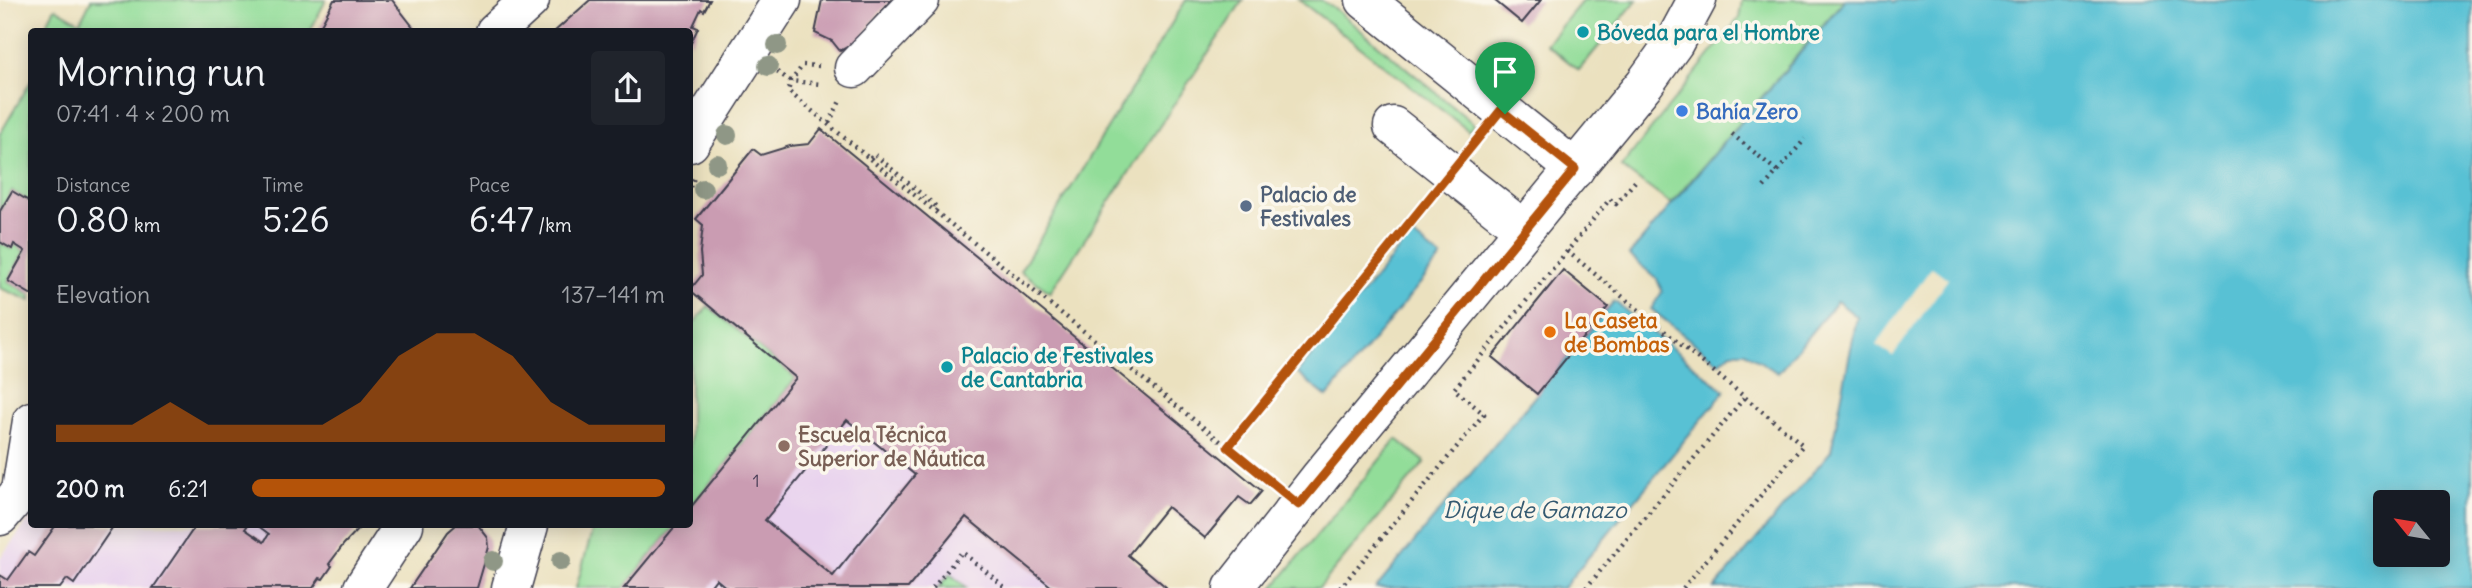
<!DOCTYPE html>
<meta charset="utf-8">
<style>
body{margin:0;font-family:Delius,sans-serif;background:#20242c;color:#f1f3f6;height:100vh;display:flex;flex-direction:column;font-size:26px;white-space:nowrap}
*{box-sizing:border-box;margin:0}
p{font-size:23px;color:#9ea1a6}
.icon{flex:none;width:38px;height:38px;fill:none;stroke:currentColor;stroke-width:2;stroke-linecap:round;stroke-linejoin:round}
.map{position:relative;flex:1;overflow:hidden}
.sheet{position:absolute;left:28px;top:28px;width:665px;height:500px;display:flex;flex-direction:column;background:#171b24;border-radius:7px;box-shadow:0 4px 18px #0003}
.sheet>*{flex:none}
.needle{width:46px;rotate:300deg}
.fabs{position:absolute;left:2373px;top:490px;display:grid;gap:14px}
.fabs a{display:grid;place-items:center;width:77px;height:77px;border-radius:7px;background:#171b24;box-shadow:0 4px 18px #0003;font-size:35px}
.pin{position:absolute;display:grid;place-items:center;width:60px;height:60px;color:#fff;margin:-72px -30px;border-radius:50% 50% 50% 0;rotate:-45deg;box-shadow:0 0 7px #0007}
.pin .icon{rotate:45deg}
.round{display:grid;place-items:center;flex:none;width:74px;height:74px;border-radius:7px;background:#20242c}
.overview{display:flex;align-items:center;justify-content:space-between;height:119px;padding:0 28px}
h1{font-size:38px;font-weight:600;line-height:52px}
.stats{display:grid;grid-template-columns:repeat(3,1fr);gap:10px;height:119px;padding:7px 28px}
.stats div{display:grid;align-content:center}
.stats b{font-size:35px;font-weight:600}
.stats small{font-size:19px;font-weight:400}
.stats p{font-size:19px}
.chart{height:196px;padding:14px 28px}
.chart p{display:flex;justify-content:space-between}
.chart svg{width:100%;height:126px;margin-top:7px;fill:#b45309;opacity:.7}
ul{padding:0 28px;list-style:none;font-size:23px}
li{display:grid;grid-template-columns:112px 84px 1fr;align-items:center;height:52px}
li i{height:18px;border-radius:9px;background:#b45309}
.map>svg:first-child{display:block}
</style>
<div class="map">
<svg width="2472" height="588" viewBox="0 0 2472 588">
<rect width="100%" height="100%" fill="#fbf7ec"/>
<filter id="ink" filterUnits="userSpaceOnUse"><feTurbulence type="fractalNoise" baseFrequency=".0143" numOctaves="2"/><feDisplacementMap in="SourceGraphic" scale="14" xChannelSelector="R" yChannelSelector="G"/><feConvolveMatrix kernelMatrix="1 2 1 2 8 2 1 2 1" color-interpolation-filters="sRGB"/></filter>
<filter id="wash" filterUnits="userSpaceOnUse"><feTurbulence type="fractalNoise" baseFrequency=".00686" numOctaves="4" result="noise"/><feDisplacementMap in="SourceGraphic" scale="28" xChannelSelector="R" yChannelSelector="G"/><feGaussianBlur stdDeviation="1.57" result="paint"/><feColorMatrix in="noise" values="0 0 0 0 0 0 0 0 0 0 0 0 0 0 0 0 0 1.4 0 .05"/><feComposite in="paint" operator="in"/></filter>
<g filter="url(#wash)">
<rect width="100%" height="100%" fill="#ebe1bf"/>
<g fill="#e8d2ee">
<path d="M 708,306 L 1053,588 L 576,588 L 594,525 L 690,525 L 690,328 Z"/>
<path d="M 31,517 L 32,525 L 222,525 L 179,588 L 0,588 L 0,558 Z"/>
<path d="M 239,525 L 275,525 L 264,542 Z"/>
</g>
<g fill="#92dd99" stroke="#5a806a" stroke-width="2">
<path d="M 91,0 L 326,0 L 310,31 L 43,31 L 55,8 L 80,22 Z"/>
<path d="M 1186,0 L 1243,0 L 1050,292 L 1020,271 Z"/>
<path d="M 1299,0 L 1321,0 L 1335,9 L 1474,124 L 1469,131 Z"/>
<path d="M 1583,0 L 1637,0 L 1579,70 L 1546,44 Z"/>
<path d="M 1742,0 L 1844,0 L 1671,204 L 1621,167 L 1739,18 Z"/>
<path d="M 31,81 L 31,203 L 12,191 L 0,211 L 0,134 Z"/>
<path d="M 0,242 L 11,249 L 14,244 L 25,251 L 8,281 L 31,295 L 31,301 L 0,288 Z"/>
<path d="M 708,306 L 796,378 L 690,508 L 690,328 Z"/>
<path d="M 1397,439 L 1425,462 L 1319,588 L 1273,588 Z"/>
<path d="M 594,525 L 676,525 L 624,588 L 576,588 Z"/>
<path d="M 950,574 L 967,588 L 938,588 Z"/>
</g>
<g fill="#58c1d4" stroke="#3d7288" stroke-width="2" fill-rule="evenodd">
<path d="M 1845,0 L 1891,0 L 1894,2 L 1896,0 L 2472,0 L 2472,588 L 1715,588 L 1831,451 L 1857,317 L 1837,301 L 1778,373 L 1745,352 L 1731,352 L 1719,363 L 1651,309 L 1662,292 L 1657,279 L 1629,255 ZM 2385,502 L 2438,502 L 2438,555 L 2385,555 Z"/>
<path d="M 1411,234 L 1441,258 L 1327,397 L 1297,373 Z"/>
<path d="M 1614,301 L 1725,391 L 1563,588 L 1376,588 Z"/>
</g>
<path fill="#ebe1bf" d="M 1932,267 L 1948,279 L 1893,356 L 1876,345 Z"/>
<g id="blocks">
<g fill="#ca9cb2" fill-rule="evenodd">
<path d="M 334,0 L 392,0 L 417,32 L 317,32 Z"/>
<path d="M 590,0 L 710,0 L 704,11 L 701,9 L 693,26 L 698,28 L 690,45 L 690,32 L 554,32 Z"/>
<path d="M 822,0 L 891,0 L 873,21 L 862,39 L 840,51 L 832,41 L 815,33 Z"/>
<path d="M 1494,0 L 1541,0 L 1522,23 Z"/>
<path d="M 821,129 L 1262,491 L 1250,505 L 1239,497 L 1205,538 L 1167,507 L 1128,555 L 1166,587 L 1165,588 L 1053,588 L 966,517 L 908,588 L 727,588 L 716,579 L 709,588 L 624,588 L 676,525 L 690,525 L 690,508 L 796,378 L 690,290 L 702,275 L 700,252 L 703,225 L 696,219 L 753,149 L 761,155 L 790,146 L 809,144 ZM 847,420 L 915,475 L 833,576 L 765,520 Z"/>
<path d="M 12,191 L 32,203 L 32,295 L 8,281 L 25,251 L 14,244 L 12,249 L 0,242 L 0,211 Z"/>
<path d="M 1563,270 L 1608,307 L 1537,394 L 1492,357 Z"/>
<path d="M 56,525 L 114,525 L 74,584 L 67,579 L 60,588 L 0,588 L 0,575 L 8,580 L 28,552 L 34,556 Z"/>
<path d="M 196,525 L 248,525 L 245,529 L 264,542 L 269,534 L 257,525 L 362,525 L 344,544 L 329,564 L 332,566 L 323,579 L 320,578 L 313,588 L 153,588 Z"/>
<path d="M 456,525 L 478,525 L 488,538 L 489,547 L 477,588 L 410,588 L 448,532 Z"/>
</g>
</g>
</g>
<g filter="url(#ink)">
<use href="#blocks" fill-opacity="0" stroke="#403f4f" stroke-width="2"/>
<g fill="none" stroke-linecap="round" stroke-linejoin="round">
<g stroke="#403f4f" stroke-width="41">
<g id="minor">
<path d="M 1365,0 L 1575,169"/>
<path d="M 495,32 L 530,0"/>
<path d="M 854,68 L 920,0"/>
<path d="M 1393,126 L 1523,229"/>
<path d="M 21,490 L 32,421"/>
<path d="M 0,516 L 32,478"/>
<path d="M 363,588 L 404,525"/>
<path d="M 1233,588 L 1321,476 L 1645,83 L 1674,43 L 1697,0"/>
</g>
</g>
<g stroke="#403f4f" stroke-width="41">
<g id="major">
<path d="M 690,143 L 782,0"/>
<path d="M 511,588 L 529,525"/>
</g>
</g>
<g stroke="#403f4f" stroke-width="4.5" stroke-dasharray="2 5" stroke-linecap="butt">
<path d="M 819,66 L 803,65 L 791,81 L 788,91 L 870,159 L 874,154 L 938,208 L 935,212"/>
<path d="M 777,72 L 791,81 L 821,84"/>
<path d="M 829,123 L 841,99"/>
<path d="M 1732,134 L 1777,171"/>
<path d="M 870,159 L 1271,482"/>
<path d="M 690,187 L 694,178"/>
<path d="M 1764,187 L 1805,139"/>
<path d="M 1567,251 L 1803,445 L 1683,588"/>
<path d="M 1228,447 L 1427,200"/>
<path d="M 933,588 L 962,552 L 1006,588"/>
<path d="M 1340,588 L 1484,414 L 1454,389 L 1610,199 L 1616,204 L 1637,179"/>
<path d="M 1586,588 L 1745,397"/>
</g>
<use href="#minor" stroke="#fff" stroke-width="38"/>
<use href="#major" stroke="#fff" stroke-width="38"/>
</g>
<g fill="#8f9786">
<circle cx="777" cy="45" r="10"/>
<circle cx="768" cy="66" r="10"/>
<circle cx="727" cy="135" r="10"/>
<circle cx="717" cy="164" r="10"/>
<circle cx="703" cy="189" r="10"/>
<circle cx="493" cy="561" r="10"/>
<circle cx="561" cy="561" r="10"/>
</g>
</g>
<g fill="none" stroke-linecap="round" stroke-linejoin="round" filter="url(#ink)">
<g stroke="#fff" stroke-width="14">
<path id="route" d="M 1501,110 L 1575,169 L 1299,505 L 1228,447 Z"/>
</g>
<use href="#route" stroke="#b45309" stroke-width="9"/>
</g>
<g fill="#0f9aa8" stroke="#fbf7ec" stroke-width="2.5">
<circle cx="1583" cy="32" r="7"/>
<circle cx="947" cy="367" r="7"/>
</g>
<circle fill="#3f7fe0" stroke="#fbf7ec" stroke-width="2.5" cx="1682" cy="111" r="7"/>
<circle fill="#5c6f8a" stroke="#fbf7ec" stroke-width="2.5" cx="1246" cy="206" r="7"/>
<circle fill="#e8710a" stroke="#fbf7ec" stroke-width="2.5" cx="1550" cy="332" r="7"/>
<circle fill="#8d6e63" stroke="#fbf7ec" stroke-width="2.5" cx="784" cy="446" r="7"/>
<g text-anchor="middle" dominant-baseline="central" stroke-width="7" stroke-linejoin="round" paint-order="stroke">
<g font-size="18" fill="#4c4059">
<text x="756" y="480">1</text>
</g>
<g font-size="21" font-weight="bold" fill="#0d838f" stroke="#fbf7ec" text-anchor="start">
<text x="1597" y="32">Bóveda para el Hombre</text>
<text x="961" y="355">Palacio de Festivales<tspan x="961" dy="24">de Cantabria</tspan></text>
</g>
<g font-size="21" font-weight="bold" fill="#366cbe" stroke="#fbf7ec" text-anchor="start">
<text x="1696" y="111">Bahía Zero</text>
</g>
<g font-size="21" font-weight="bold" fill="#4e5e75" stroke="#fbf7ec" text-anchor="start">
<text x="1260" y="194">Palacio de<tspan x="1260" dy="24">Festivales</tspan></text>
</g>
<g font-size="21" font-weight="bold" fill="#c56008" stroke="#fbf7ec" text-anchor="start">
<text x="1564" y="320">La Caseta<tspan x="1564" dy="24">de Bombas</tspan></text>
</g>
<g font-size="21" font-weight="bold" fill="#785e54" stroke="#fbf7ec" text-anchor="start">
<text x="798" y="434">Escuela Técnica<tspan x="798" dy="24">Superior de Náutica</tspan></text>
</g>
<g font-size="23" font-style="italic" fill="#355a71" stroke="#fbf7ec">
<text x="1535" y="509">Dique de Gamazo</text>
</g>
</g>
</svg>
<div class="fabs">
<a><svg class="needle" viewBox="-14 -14 28 28"><path d="M0-13l5 13h-10z" fill="#e53935"/><path d="M0 13l5-13h-10z" fill="#9ea1a6"/></svg></a>
</div>
<div class="pin" style="left:1505px;top:114px;background:#1e9e55"><svg class="icon" aria-label="arrive" viewBox="0 0 24 24"><path d="M6 21V4h12l-3 4 3 4H6"/></svg></div>
<section class="sheet">
<div class="overview"><div><h1>Morning run</h1><p>07:41 · 4 × 200 m</p></div><a class="round"><svg class="icon" aria-label="share" viewBox="0 0 24 24"><path d="M12 15V3M7 8l5-5 5 5M5 13v7h14v-7"/></svg></a></div>
<div class="stats">
<div><p>Distance</p><b>0.80<small> km</small></b></div>
<div><p>Time</p><b>5:26</b></div>
<div><p>Pace</p><b>6:47<small> /km</small></b></div>
</div>
<div class="chart"><p><span>Elevation</span>137–141 m</p>
<svg viewBox="0 0 160 44" preserveAspectRatio="none"><path d="M0 44V38L10 38L20 38L30 30L40 38L50 38L60 38L70 38L80 30L90 14L100 6L110 6L120 14L130 30L140 38L150 38L160 38V44z"/></svg>
</div>
<ul>
<li><b>200 m</b>6:21<i style="width:100%"></i></li>
</ul>
</section>
</div>
